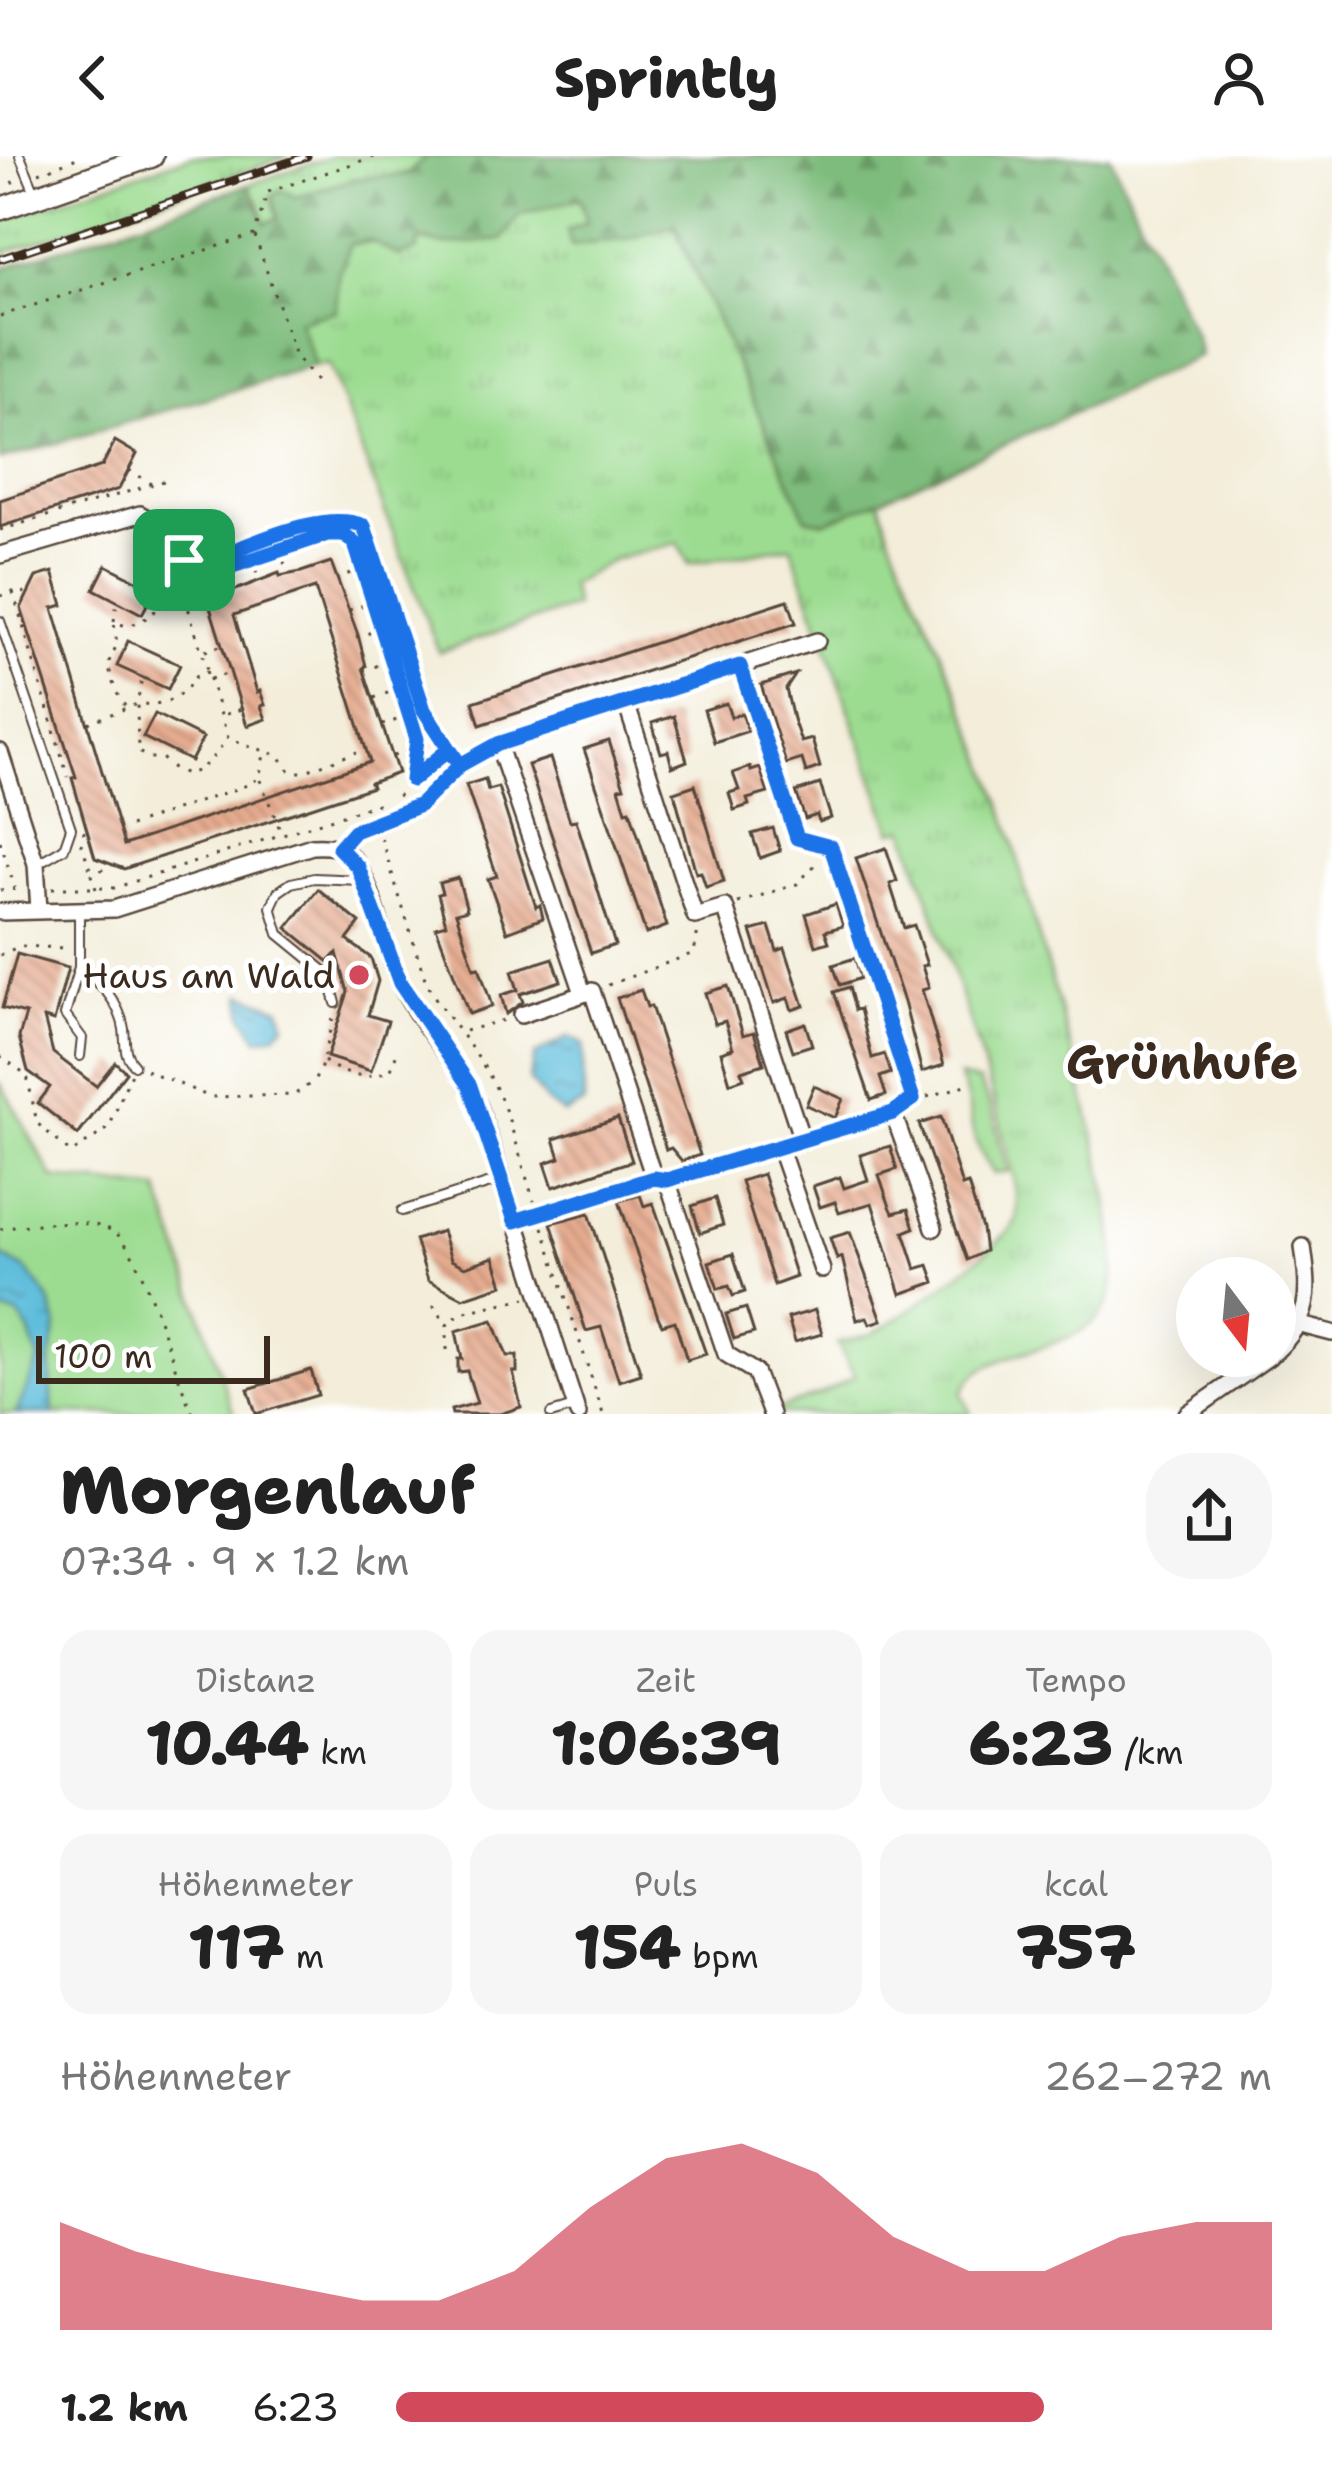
<!DOCTYPE html>
<html lang="de">
<meta charset="utf-8">
<style>
body{margin:0;font-family:"Shantell Sans",sans-serif;background:#f6f6f6;color:#222;height:100vh;display:flex;flex-direction:column;font-size:45px;white-space:nowrap}
*{box-sizing:border-box;margin:0}
p{font-size:39px;color:#767676}
.icon{flex:none;width:66px;height:66px;fill:none;stroke:currentColor;stroke-width:2;stroke-linecap:round;stroke-linejoin:round}
.map{position:relative;height:1258px;overflow:hidden}
.panel{display:flex;flex-direction:column;background:#fff;flex:1}
.panel>*{flex:none}
.needle{width:78px;rotate:164deg}
.buttons{position:absolute;left:1176px;top:1101px;display:grid;gap:24px}
.buttons a{display:grid;place-items:center;width:120px;height:120px;border-radius:50%;background:#fff;box-shadow:0 12px 48px #0002;font-size:60px}
.scale{position:absolute;left:36px;bottom:30px;width:234px;box-sizing:border-box;padding-left:12px;border:6px solid #3b2a1e;border-top:0;font-size:33px;line-height:42px;white-space:nowrap;color:#3b2a1e;-webkit-text-stroke:9px #fff;paint-order:stroke}
.pin{position:absolute;display:grid;place-items:center;width:102px;height:102px;color:#fff;margin:-51px;border-radius:24px;box-shadow:0 6px 18px #0006}
.round{display:grid;place-items:center;flex:none;width:126px;height:126px;border-radius:48px;background:#f6f6f6}
.headline{display:flex;align-items:center;justify-content:space-between;height:204px;padding:0 60px}
h1{font-size:66px;font-weight:800;line-height:90px}
.figures{display:grid;grid-template-columns:repeat(3,1fr);gap:18px;height:204px;padding:12px 60px}
.figures div{display:grid;align-content:center;border-radius:30px;background:#f6f6f6;text-align:center}
.figures b{font-size:60px;font-weight:800}
.figures small{font-size:33px;font-weight:400}
.figures p{font-size:33px}
.chart{height:336px;padding:24px 60px}
.chart p{display:flex;justify-content:space-between}
.chart svg{width:100%;height:216px;margin-top:12px;fill:#d1495b;opacity:.7}
ul{padding:0 60px;list-style:none;font-size:39px}
li{display:grid;grid-template-columns:192px 144px 1fr;align-items:center;height:90px}
li i{height:30px;border-radius:15px;background:#d1495b}
header{display:flex;justify-content:space-between;align-items:center;height:156px;padding:0 60px;background:#fff;font-size:54px;font-weight:800}
.map>svg:first-child{display:block}
</style>
<header><svg class="icon" aria-label="back" viewBox="0 0 24 24"><path d="M15 5l-7 7 7 7"/></svg>Sprintly<svg class="icon" aria-label="person" viewBox="0 0 24 24"><circle cx="12" cy="8" r="4"/><path d="M4 21q1-7 8-7t8 7"/></svg></header>
<div class="map">
<svg width="1332" height="1258" viewBox="0 0 1332 1258">
<defs>
<pattern id="grass-tufts" width="24" height="20" patternUnits="userSpaceOnUse" patternTransform="scale(3)"><rect width="24" height="20" fill="#9cdc91"/><path d="M3 7l-1-3M5 7V3M7 7l1-3M15 17l-1-3M17 17v-4M19 17l1-3" fill="none" stroke="#87bd7d"/></pattern>
<pattern id="forest-firs" width="22" height="20" patternUnits="userSpaceOnUse" patternTransform="scale(3)"><rect width="22" height="20" fill="#7dbc7b"/><path d="M5 1l3.5 6h-7zM16 11l3.5 6h-7z" fill="#689964"/></pattern>
<pattern id="water-ripples" width="26" height="14" patternUnits="userSpaceOnUse" patternTransform="scale(3)"><rect width="26" height="14" fill="#5ebedc"/><path d="M2 4q2-2 4 0t4 0M15 11q2-2 4 0t4 0" fill="none" stroke="#4f9bb2"/></pattern>
<pattern id="building-back-hatch" width="6" height="6" patternUnits="userSpaceOnUse" patternTransform="scale(3)"><rect width="6" height="6" fill="#e6ac90"/><path d="M-1 5l2 2M0 0l6 6M5-1l2 2" fill="none" stroke="#bc8c75"/></pattern>
</defs>
<rect width="100%" height="100%" fill="#fff"/>
<filter id="ink" filterUnits="userSpaceOnUse"><feTurbulence type="fractalNoise" baseFrequency=".00833" numOctaves="2"/><feDisplacementMap in="SourceGraphic" scale="24" xChannelSelector="R" yChannelSelector="G"/><feConvolveMatrix kernelMatrix="1 2 1 2 8 2 1 2 1" color-interpolation-filters="sRGB"/></filter>
<filter id="wash" filterUnits="userSpaceOnUse"><feTurbulence type="fractalNoise" baseFrequency=".004" numOctaves="4" result="noise"/><feDisplacementMap in="SourceGraphic" scale="48" xChannelSelector="R" yChannelSelector="G"/><feGaussianBlur stdDeviation="2.7" result="paint"/><feColorMatrix in="noise" values="0 0 0 0 0 0 0 0 0 0 0 0 0 0 0 0 0 1.4 0 .05"/><feComposite in="paint" operator="in"/></filter>
<g filter="url(#wash)">
<rect width="100%" height="100%" fill="#f3edd9"/>
<g fill="url(#grass-tufts)" stroke="#6c8358" stroke-width="3">
<path d="M 191,0 L 290,0 L 0,98 L 0,65 Z"/>
<path d="M 333,0 L 427,0 L 408,18 L 354,23 L 297,41 L 278,63 L 265,68 L 260,48 L 248,29 Z"/>
<path d="M 581,42 L 588,66 L 628,83 L 673,68 L 806,362 L 825,366 L 880,344 L 889,377 C 930,472 974,566 1007,665 C 1016,690 1021,718 1028,744 C 1046,806 1065,867 1081,929 C 1095,982 1123,1082 1112,1135 C 1097,1204 979,1184 962,1238 L 971,1258 L 780,1258 L 778,1253 L 821,1238 L 855,1220 L 837,1187 C 848,1183 862,1182 873,1177 C 899,1164 1008,1087 1016,1063 C 1029,1021 924,732 905,673 L 892,675 L 791,390 L 689,408 L 678,387 L 614,403 L 570,429 L 575,450 L 439,496 L 328,208 L 315,210 L 299,165 L 336,154 L 338,119 L 349,88 L 418,84 L 447,89 L 519,59 Z"/>
</g>
<path fill="url(#forest-firs)" stroke="#5c734c" stroke-width="3" d="M 427,0 L 1110,0 L 1195,180 L 1200,200 L 880,344 L 825,366 L 806,362 L 674,69 L 628,83 L 571,90 L 567,74 L 587,66 L 580,42 L 519,59 L 502,84 L 447,89 L 419,84 L 417,94 L 399,100 L 369,84 L 350,88 L 338,119 L 336,155 L 299,165 L 315,210 L 0,304 L 0,113 L 248,29 L 266,67 L 278,62 L 272,40 L 281,34 L 297,41 L 354,23 L 408,18 Z"/>
<g fill="#9cdc91" stroke="#6c8358" stroke-width="3">
<path d="M 959,921 L 979,926 L 990,949 L 1008,1015 L 994,1018 C 985,1003 975,988 972,971 C 968,951 969,940 959,921 Z"/>
<path d="M 0,926 L 53,1022 L 159,1034 L 234,1258 L 0,1258 Z"/>
</g>
<g fill="url(#water-ripples)" stroke="#4c747d" stroke-width="3">
<path d="M 242,838 L 280,852 L 285,869 L 275,879 L 258,883 L 243,859 Z"/>
<path d="M 569,881 L 583,888 L 584,947 L 564,958 L 546,946 L 529,923 L 535,899 Z"/>
<path d="M 0,1099 L 27,1114 L 50,1145 L 57,1170 L 50,1203 L 53,1258 L 16,1258 L 39,1203 L 29,1175 L 18,1159 L 0,1155 Z"/>
</g>
<g id="blocks">
<g fill="url(#building-back-hatch)">
<path d="M 115,285 L 137,298 L 119,333 L 0,371 L 0,344 L 102,310 Z"/>
<path d="M 331,406 L 358,479 L 366,510 L 363,512 L 398,617 L 370,627 L 372,631 L 124,713 L 95,702 L 72,622 L 76,621 L 21,452 L 36,421 L 53,416 L 63,449 L 53,452 L 124,689 L 370,606 L 315,432 L 234,459 L 257,536 L 260,535 L 265,549 L 261,550 L 266,563 L 247,570 L 208,445 L 279,417 L 280,420 L 301,416 Z"/>
<path d="M 106,409 L 155,434 L 142,458 L 94,433 Z"/>
<path d="M 788,444 L 796,467 L 480,569 L 473,546 Z"/>
<path d="M 128,485 L 180,509 L 168,533 L 117,510 Z"/>
<path d="M 796,518 L 786,533 L 793,563 L 801,586 L 812,583 L 820,611 L 806,616 L 802,603 L 786,608 L 761,529 Z"/>
<path d="M 726,547 L 731,561 L 742,557 L 748,575 L 714,586 L 704,554 Z"/>
<path d="M 155,558 L 203,582 L 191,605 L 143,581 Z"/>
<path d="M 674,560 L 687,605 L 672,611 L 668,595 L 661,597 L 652,567 Z"/>
<path d="M 609,585 L 624,631 L 619,632 L 626,655 L 630,654 L 667,770 L 646,778 L 584,593 Z"/>
<path d="M 550,602 L 570,665 L 576,664 L 615,789 L 591,797 L 528,609 Z"/>
<path d="M 750,611 L 751,615 L 760,612 L 768,637 L 747,643 L 749,649 L 734,654 L 729,637 L 739,634 L 733,617 Z"/>
<path d="M 485,623 L 488,634 L 498,631 L 536,751 L 540,749 L 543,762 L 507,776 L 488,723 L 497,720 L 466,629 Z"/>
<path d="M 820,628 L 831,662 L 819,666 L 817,659 L 805,663 L 796,636 Z"/>
<path d="M 695,629 L 724,725 L 706,731 L 701,716 L 696,717 L 674,636 Z"/>
<path d="M 773,672 L 780,695 L 760,702 L 752,678 Z"/>
<path d="M 886,692 L 897,725 L 890,728 L 904,772 L 914,769 L 927,809 L 922,810 L 929,832 L 922,834 L 944,909 L 922,916 L 904,846 L 856,702 Z"/>
<path d="M 458,722 L 467,754 L 456,757 L 474,812 L 479,811 L 492,850 L 469,858 L 436,771 L 446,768 L 438,738 L 442,737 L 439,727 Z"/>
<path d="M 318,733 L 360,767 L 347,784 L 371,802 L 378,825 L 368,859 L 388,865 L 371,915 L 327,901 L 348,836 L 337,797 L 329,806 L 287,772 Z"/>
<path d="M 836,748 L 843,770 L 825,775 L 829,786 L 816,790 L 806,758 Z"/>
<path d="M 769,770 L 777,795 L 785,792 L 804,850 L 792,854 L 788,842 L 774,847 L 751,775 Z"/>
<path d="M 17,798 L 68,812 L 54,865 L 44,862 L 53,897 L 96,930 L 115,906 L 126,916 L 78,979 L 38,947 L 50,931 L 28,915 L 19,881 L 26,858 L 2,852 Z"/>
<path d="M 553,802 L 561,825 L 520,838 L 523,846 L 506,858 L 501,839 L 518,834 L 512,815 Z"/>
<path d="M 855,802 L 861,822 L 840,829 L 833,809 Z"/>
<path d="M 728,830 L 743,879 L 754,876 L 764,908 L 741,915 L 744,922 L 730,927 L 721,896 L 733,892 L 725,865 L 715,868 L 705,837 Z"/>
<path d="M 849,831 L 855,854 L 860,853 L 872,902 L 885,898 L 891,917 L 880,921 L 886,939 L 871,944 L 834,836 Z"/>
<path d="M 641,834 L 647,851 L 651,850 L 700,999 L 682,1005 L 671,992 L 666,994 L 617,842 Z"/>
<path d="M 805,867 L 812,889 L 793,895 L 786,874 Z"/>
<path d="M 814,930 L 843,943 L 835,962 L 806,949 Z"/>
<path d="M 941,961 L 962,1030 L 968,1028 L 982,1073 L 985,1095 L 967,1104 L 919,968 Z"/>
<path d="M 618,962 L 632,1005 L 553,1031 L 545,1007 L 560,1002 L 554,983 Z"/>
<path d="M 890,990 L 897,1013 L 879,1019 L 889,1048 L 893,1057 L 908,1053 L 914,1072 L 904,1076 L 916,1113 L 929,1109 L 935,1126 L 901,1138 L 872,1047 L 839,1057 L 835,1046 L 820,1051 L 813,1030 L 840,1021 L 844,1032 L 868,1024 L 860,999 Z"/>
<path d="M 763,1018 L 796,1121 L 774,1129 L 741,1025 Z"/>
<path d="M 640,1039 L 644,1050 L 653,1047 L 706,1198 L 687,1204 L 675,1165 L 662,1169 L 658,1161 L 619,1045 Z"/>
<path d="M 715,1042 L 723,1069 L 700,1077 L 692,1050 Z"/>
<path d="M 589,1057 L 641,1218 L 619,1225 L 601,1171 L 586,1175 L 551,1067 Z"/>
<path d="M 442,1075 L 451,1104 L 465,1111 L 494,1101 L 503,1129 L 463,1142 L 428,1124 L 415,1084 Z"/>
<path d="M 850,1076 L 882,1164 L 870,1168 L 867,1161 L 857,1164 L 842,1101 L 837,1103 L 830,1082 Z"/>
<path d="M 733,1098 L 745,1136 L 733,1140 L 729,1130 L 718,1133 L 709,1106 Z"/>
<path d="M 746,1152 L 754,1177 L 734,1183 L 726,1158 Z"/>
<path d="M 815,1154 L 822,1178 L 795,1186 L 788,1162 Z"/>
<path d="M 493,1164 L 507,1200 L 517,1200 L 517,1216 L 513,1216 L 521,1251 L 500,1258 L 452,1258 L 451,1254 L 477,1247 L 467,1215 L 458,1216 L 458,1203 L 462,1203 L 456,1175 Z"/>
<path d="M 311,1214 L 318,1239 L 256,1258 L 248,1233 Z"/>
</g>
</g>
</g>
<g filter="url(#ink)">
<use href="#blocks" fill-opacity="0" stroke="#57473a" stroke-width="3"/>
<g fill="none" stroke-linecap="round" stroke-linejoin="round">
<g stroke="#57473a" stroke-width="12">
<g id="lane">
<path d="M 20,0 L 36,39"/>
<path d="M 0,465 L 71,672 L 64,692 L 38,707"/>
<path d="M 79,756 L 79,811 C 101,827 119,845 124,873 C 126,888 123,898 134,909"/>
<path d="M 79,811 L 65,859 L 82,882 L 80,900"/>
<path d="M 336,847 L 328,818 L 279,778 L 271,751 L 278,736 L 291,727 L 314,722 L 362,724"/>
<path d="M 402,1055 L 500,1024"/>
<path d="M 551,1258 L 574,1251"/>
</g>
</g>
<g stroke="#57473a" stroke-width="20">
<g id="street">
<path d="M 0,399 L 140,358 L 158,368 L 184,404 L 204,406 C 246,391 323,352 364,370 L 424,554 L 460,609 L 420,649 L 354,675 L 339,691"/>
<path d="M 626,547 L 695,760 L 725,751 L 802,984"/>
<path d="M 498,588 L 583,837"/>
<path d="M 0,596 L 36,708 L 39,754"/>
<path d="M 460,609 L 498,588 L 817,485"/>
<path d="M 0,756 L 114,753 L 312,690 C 329,689 343,690 354,704 C 376,734 383,790 399,826 C 420,871 459,905 479,951 L 578,1258"/>
<path d="M 521,859 L 592,835 L 654,1022"/>
<path d="M 893,957 L 934,1072"/>
<path d="M 779,990 L 822,1114"/>
<path d="M 667,1024 L 726,1198 L 755,1216 L 771,1258"/>
<path d="M 516,1065 L 654,1022 L 667,1024 L 893,957 L 913,943 L 831,691 L 797,682 L 740,510"/>
<path d="M 1301,1169 L 1332,1177"/>
<path d="M 1275,1196 C 1311,1162 1310,1139 1303,1091"/>
<path d="M 1187,1258 L 1270,1200"/>
</g>
</g>
<g stroke="#57473a" stroke-width="26">
<path id="secondary" d="M 0,53 L 152,0"/>
</g>
<g stroke="#57473a" stroke-width="3" stroke-dasharray="3 9" stroke-linecap="butt">
<path d="M 39,17 L 82,0"/>
<path d="M 0,31 L 18,24"/>
<path d="M 255,80 L 295,200 L 319,229"/>
<path d="M 0,160 L 254,79 L 268,36 L 376,0"/>
<path d="M 129,314 L 152,328"/>
<path d="M 0,374 L 164,325"/>
<path d="M 280,394 L 288,418"/>
<path d="M 252,403 L 259,424"/>
<path d="M 175,417 L 182,427 L 196,422"/>
<path d="M 220,417 L 228,438"/>
<path d="M 183,418 L 183,435 L 228,582 L 279,600 L 291,616 L 303,616 L 357,596"/>
<path d="M 336,422 L 363,413"/>
<path d="M 13,436 L 68,621"/>
<path d="M 0,440 L 20,434 L 28,439"/>
<path d="M 349,454 L 370,447"/>
<path d="M 114,465 L 117,445"/>
<path d="M 356,481 L 382,473"/>
<path d="M 205,495 L 220,490"/>
<path d="M 363,514 L 390,506"/>
<path d="M 208,516 L 196,520 C 180,544 165,550 137,548 L 138,596 L 150,602 L 162,602 C 191,634 207,609 227,583"/>
<path d="M 210,523 L 230,517"/>
<path d="M 374,542 L 401,532"/>
<path d="M 125,550 L 115,534 L 108,508 L 117,488 L 114,467 C 144,476 155,449 180,437"/>
<path d="M 226,558 L 242,553"/>
<path d="M 88,567 L 137,548 L 142,521"/>
<path d="M 412,567 L 417,582 L 412,624"/>
<path d="M 382,569 L 409,560"/>
<path d="M 393,600 L 414,593"/>
<path d="M 260,624 L 281,676"/>
<path d="M 397,640 C 409,634 425,613 437,603"/>
<path d="M 130,670 L 247,629 L 259,622 L 264,599"/>
<path d="M 84,675 L 82,689 L 92,719"/>
<path d="M 381,682 L 426,826 C 445,862 475,891 494,928 C 512,964 521,1007 534,1045"/>
<path d="M 0,685 L 15,732"/>
<path d="M 52,732 L 114,732 L 383,646"/>
<path d="M 96,733 L 92,719 L 112,709"/>
<path d="M 0,734 L 24,733"/>
<path d="M 738,747 L 797,728 L 818,706"/>
<path d="M 0,799 L 20,790 L 65,792"/>
<path d="M 608,829 L 694,797 L 698,774"/>
<path d="M 465,875 L 507,863"/>
<path d="M 0,900 L 27,919 L 37,967 L 71,997 L 109,972 L 131,917"/>
<path d="M 324,905 C 346,920 366,926 391,914 L 396,899"/>
<path d="M 146,914 L 210,941 L 294,939 L 314,925 L 320,915 L 334,858"/>
<path d="M 927,941 L 966,929"/>
<path d="M 543,1071 L 603,1258"/>
<path d="M 0,1073 C 32,1068 81,1061 111,1074 C 142,1087 174,1220 193,1258"/>
<path d="M 433,1149 L 446,1167"/>
<path d="M 447,1194 L 447,1169 L 461,1157 L 526,1142"/>
</g>
<use href="#lane" stroke="#fff" stroke-width="8"/>
<use href="#street" stroke="#fff" stroke-width="15"/>
<use href="#secondary" stroke="#fff" stroke-width="21"/>
<g stroke="#3b2a1e" stroke-width="9">
<path id="rail" d="M 0,103 L 307,0"/>
</g>
<use href="#rail" stroke="#fff" stroke-width="4.5" stroke-dasharray="14" stroke-linecap="butt"/>
</g>
</g>
<g fill="none" stroke-linecap="round" stroke-linejoin="round" filter="url(#ink)">
<g stroke="#fff" stroke-width="24">
<path id="route" d="M 184,404 L 204,406 C 246,391 322,352 364,370 L 424,554 L 460,609 L 420,649 L 354,675 L 339,692 L 358,711 L 400,827 L 470,930 L 515,1065 L 654,1022 L 667,1024 L 893,957 L 913,943 L 831,691 L 797,682 L 740,510 L 498,588 L 460,609 L 448,594 L 412,624 L 417,583 L 355,388 L 344,378 L 328,378 L 182,427 L 184,404"/>
</g>
<use href="#route" stroke="#1a73e8" stroke-width="15"/>
</g>
<circle fill="#d1495b" stroke="#fff" stroke-width="4.5" cx="359" cy="819" r="12"/>
<g text-anchor="middle" dominant-baseline="central" stroke-width="10" stroke-linejoin="round" paint-order="stroke">
<g font-size="36" fill="#3b2a1e" stroke="#fff" text-anchor="end">
<text x="335" y="819">Haus am Wald</text>
</g>
<g font-size="48" font-weight="bold" fill="#3b2a1e" stroke="#fff">
<text x="1182" y="906">Grünhufe</text>
</g>
</g>
</svg>
<div class="buttons">
<a><svg class="needle" viewBox="-14 -14 28 28"><path d="M0-13l5 13h-10z" fill="#e53935"/><path d="M0 13l5-13h-10z" fill="#767676"/></svg></a>
</div>
<div class="scale">100 m</div>
<div class="pin" style="left:184px;top:404px;background:#1e9e55"><svg class="icon" aria-label="arrive" viewBox="0 0 24 24"><path d="M6 21V4h12l-3 4 3 4H6"/></svg></div>
</div>
<section class="panel">
<div class="headline"><div><h1>Morgenlauf</h1><p>07:34 · 9 × 1.2 km</p></div><a class="round"><svg class="icon" aria-label="share" viewBox="0 0 24 24"><path d="M12 15V3M7 8l5-5 5 5M5 13v7h14v-7"/></svg></a></div>
<div class="figures">
<div><p>Distanz</p><b>10.44<small> km</small></b></div>
<div><p>Zeit</p><b>1:06:39</b></div>
<div><p>Tempo</p><b>6:23<small> /km</small></b></div>
</div>
<div class="figures">
<div><p>Höhenmeter</p><b>117<small> m</small></b></div>
<div><p>Puls</p><b>154<small> bpm</small></b></div>
<div><p>kcal</p><b>757</b></div>
</div>
<div class="chart"><p><span>Höhenmeter</span>262–272 m</p>
<svg viewBox="0 0 160 44" preserveAspectRatio="none"><path d="M0 44V22L10 28L20 32L30 35L40 38L50 38L60 32L70 19L80 9L90 6L100 12L110 25L120 32L130 32L140 25L150 22L160 22V44z"/></svg>
</div>
<ul>
<li><b>1.2 km</b>6:23<i style="width:74%"></i></li>
</ul>
</section>
